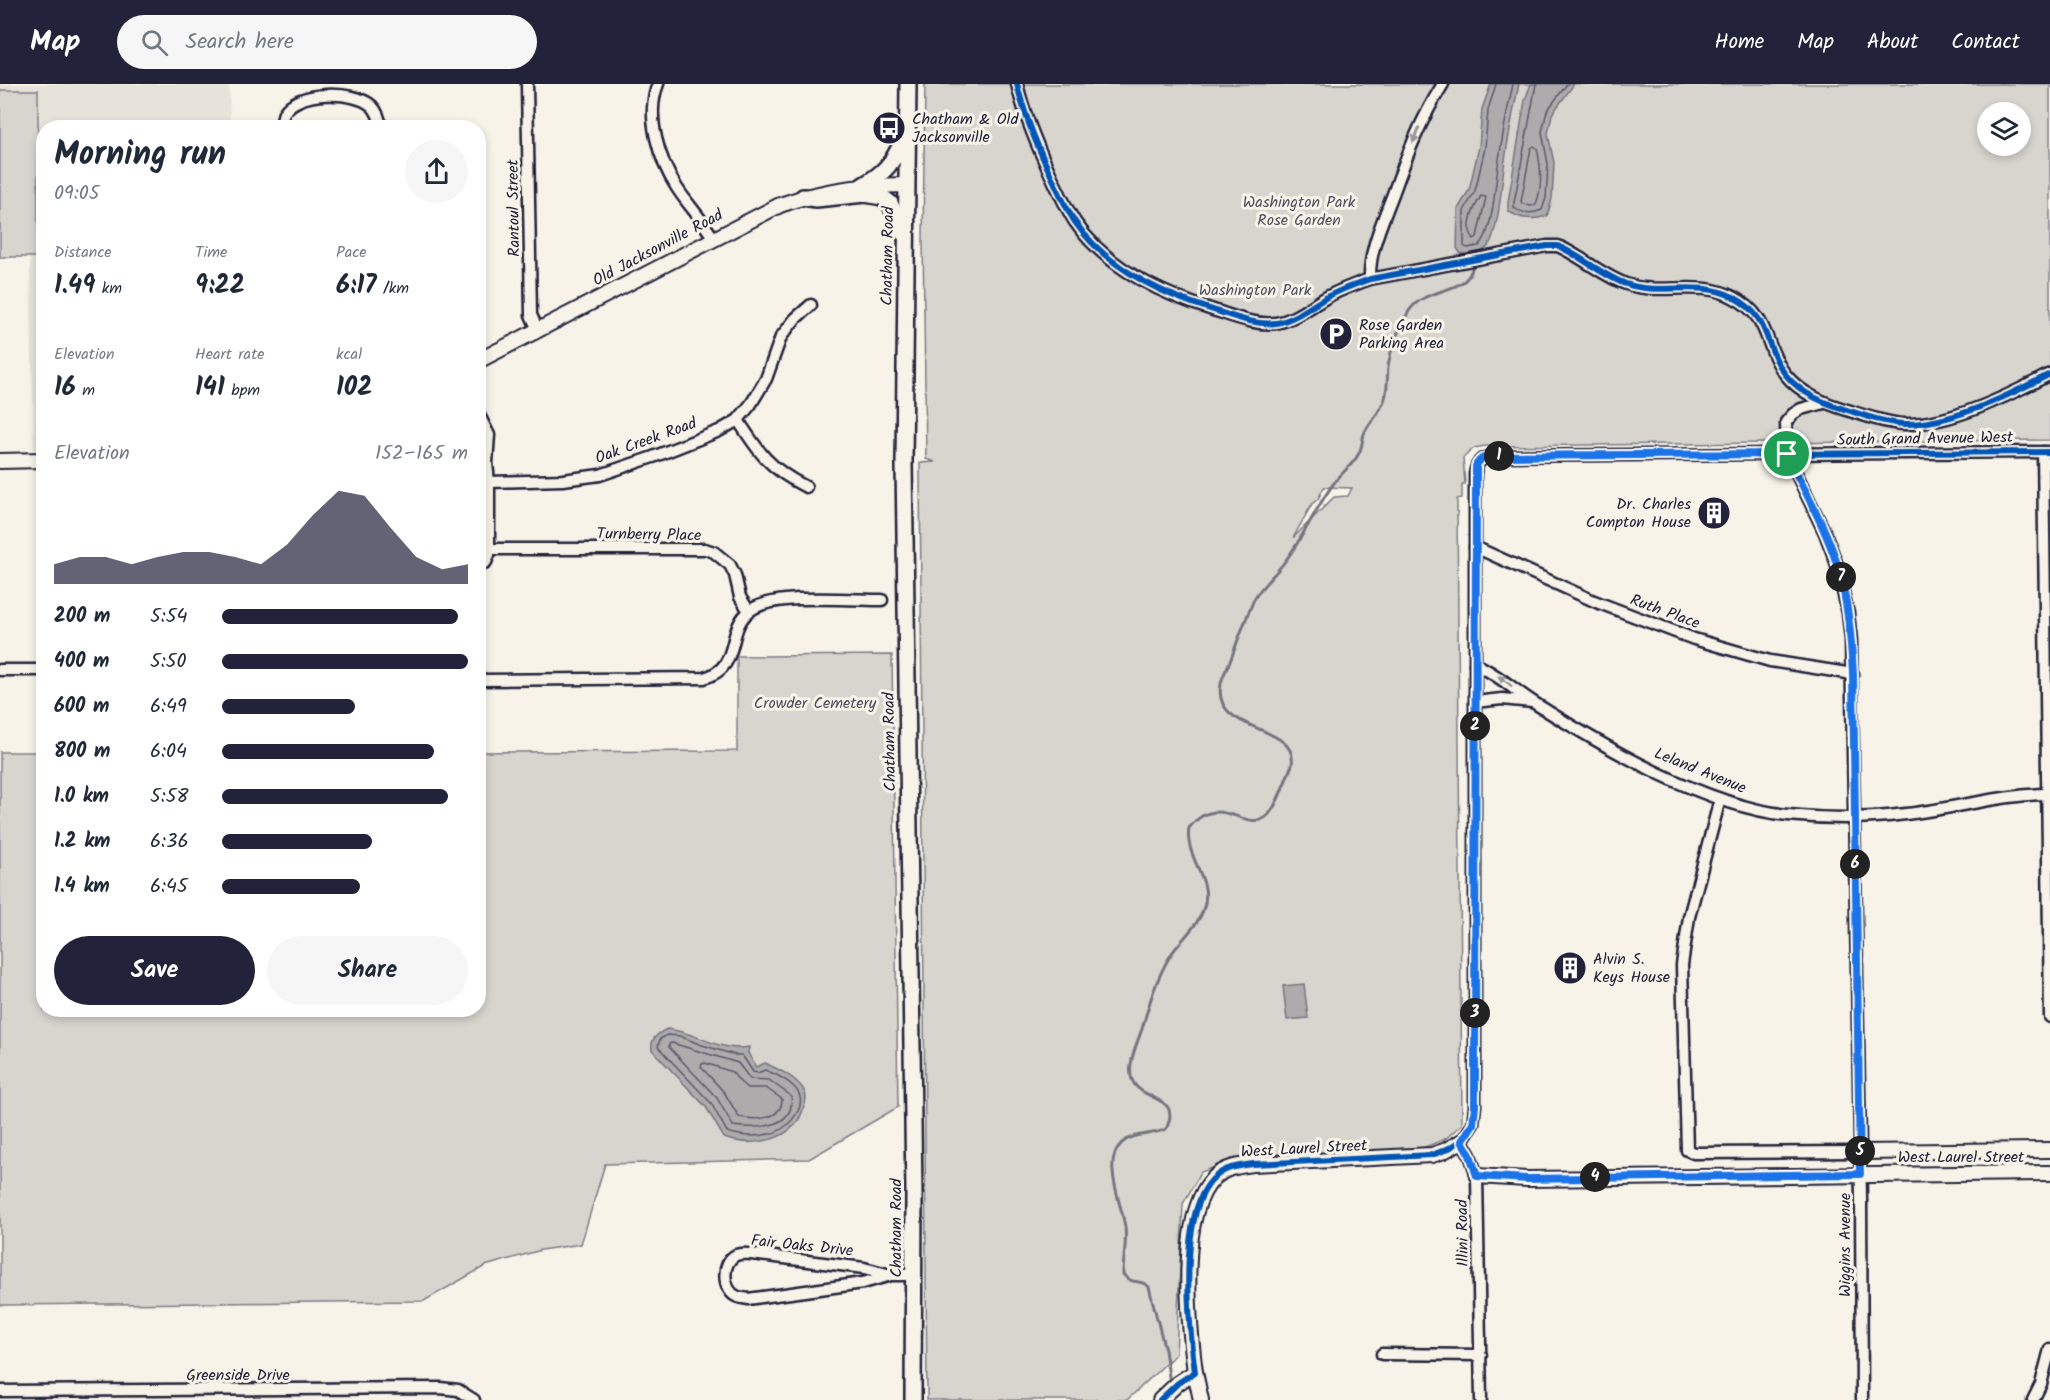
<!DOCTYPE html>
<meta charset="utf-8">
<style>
body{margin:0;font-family:Kalam,sans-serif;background:#f6f6f7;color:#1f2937;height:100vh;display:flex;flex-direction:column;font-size:22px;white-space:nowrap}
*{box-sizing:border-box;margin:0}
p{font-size:20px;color:#747a83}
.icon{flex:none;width:33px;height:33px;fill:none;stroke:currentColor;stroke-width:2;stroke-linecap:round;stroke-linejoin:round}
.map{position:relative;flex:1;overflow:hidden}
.panel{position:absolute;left:36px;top:36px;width:450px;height:897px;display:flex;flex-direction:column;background:#fff;border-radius:24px;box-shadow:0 3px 9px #0003}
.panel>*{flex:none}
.controls{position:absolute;left:1977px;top:18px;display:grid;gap:12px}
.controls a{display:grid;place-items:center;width:54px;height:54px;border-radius:50%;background:#fff;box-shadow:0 3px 9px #0003;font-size:30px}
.pin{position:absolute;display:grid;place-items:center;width:51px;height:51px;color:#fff;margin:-26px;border:3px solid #fff;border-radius:50%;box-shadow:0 2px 6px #0007}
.km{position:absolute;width:30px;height:30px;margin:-15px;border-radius:50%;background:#222;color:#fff;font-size:16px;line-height:30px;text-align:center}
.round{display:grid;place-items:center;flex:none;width:63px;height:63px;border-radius:32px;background:#f6f6f7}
.headline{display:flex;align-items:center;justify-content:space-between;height:102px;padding:0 18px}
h1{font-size:33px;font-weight:600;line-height:45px}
.metrics{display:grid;grid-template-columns:repeat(3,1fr);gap:9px;height:102px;padding:6px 18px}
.metrics div{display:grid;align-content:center}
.metrics b{font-size:26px;font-weight:600}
.metrics small{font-size:16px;font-weight:400}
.metrics p{font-size:16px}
.chart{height:168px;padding:12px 18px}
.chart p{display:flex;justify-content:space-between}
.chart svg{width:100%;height:108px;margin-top:6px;fill:#22223b;opacity:.7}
.action{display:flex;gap:12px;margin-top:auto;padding:12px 18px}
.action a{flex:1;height:69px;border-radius:36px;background:#22223b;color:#fff;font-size:24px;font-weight:600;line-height:69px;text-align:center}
.action a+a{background:#f6f6f7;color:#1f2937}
ul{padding:0 18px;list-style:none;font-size:20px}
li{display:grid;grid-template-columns:96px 72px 1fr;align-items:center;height:45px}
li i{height:15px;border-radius:8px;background:#22223b}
header{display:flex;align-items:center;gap:36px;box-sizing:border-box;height:84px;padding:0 30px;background:#22223b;color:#fff}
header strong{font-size:28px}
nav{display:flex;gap:33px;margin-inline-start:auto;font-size:21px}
.search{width:420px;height:54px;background:#f6f6f7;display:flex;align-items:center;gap:15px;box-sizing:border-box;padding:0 21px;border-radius:33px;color:#747a83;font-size:22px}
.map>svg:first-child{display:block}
</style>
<header>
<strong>Map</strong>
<div class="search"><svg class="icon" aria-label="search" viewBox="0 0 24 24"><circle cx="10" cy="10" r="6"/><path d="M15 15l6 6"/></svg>Search here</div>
<nav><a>Home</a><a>Map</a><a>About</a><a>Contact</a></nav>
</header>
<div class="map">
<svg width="2050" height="1316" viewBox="0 0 2050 1316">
<rect width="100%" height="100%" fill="#f7f3e8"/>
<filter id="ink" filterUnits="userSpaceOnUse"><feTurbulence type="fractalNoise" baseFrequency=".0167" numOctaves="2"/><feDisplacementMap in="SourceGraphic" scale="12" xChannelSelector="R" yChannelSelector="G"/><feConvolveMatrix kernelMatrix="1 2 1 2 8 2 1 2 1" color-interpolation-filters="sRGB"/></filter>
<g filter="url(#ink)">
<path fill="#e7e3db" d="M 0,0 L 229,0 L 230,43 L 44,44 L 43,365 L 34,366 L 30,186 L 30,173 L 38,172 L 38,6 L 0,6 Z"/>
<g fill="#d8d5cf" stroke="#7d7c85" stroke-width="1.5" fill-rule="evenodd">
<path d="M 925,0 L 2050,0 L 2050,356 L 1485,362 L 1474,364 L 1463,374 L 1465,400 L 1462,400 L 1462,414 L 1457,415 L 1462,1040 L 1445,1055 L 1420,1065 L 1247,1072 L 1201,1088 L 1183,1120 L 1176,1270 L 1127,1316 L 927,1316 L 920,379 L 935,378 L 926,375 L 923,156 ZM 1988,28 L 2020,28 L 2020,62 L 1988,62 ZM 1324,403 L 1352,404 L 1348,412 L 1334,413 L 1293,454 L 1312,420 L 1318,415 Z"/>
<rect x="0" y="6" width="38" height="167"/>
<path d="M 892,571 L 898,1023 L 809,1075 L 605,1080 L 581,1160 L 541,1166 L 485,1182 L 424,1217 L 0,1221 L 0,668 L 43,668 L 44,926 L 478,926 L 479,668 L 737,667 L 737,572 Z"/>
</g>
<g fill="#aeabad" stroke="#76747f" stroke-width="1.5">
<path d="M 1491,0 L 1519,0 C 1513,27 1508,55 1504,83 C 1501,104 1499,143 1489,161 C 1484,169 1468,173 1460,169 L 1457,164 L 1458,125 L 1469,106 L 1479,63 L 1482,25 Z"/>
<path d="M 1531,0 L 1574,0 L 1552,30 L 1548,50 L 1554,79 L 1552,115 L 1547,132 C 1532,136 1522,136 1508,127 L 1508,118 L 1525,16 Z"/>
<path d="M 1304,900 L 1308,934 L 1287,936 L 1283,902 Z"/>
<path d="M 667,945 C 694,947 721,969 749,963 L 748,969 L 756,983 L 765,979 C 777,985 795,992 803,1005 C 807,1010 806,1017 804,1022 C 796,1057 754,1064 724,1054 L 706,1023 L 652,966 C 650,955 657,950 667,945 Z"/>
</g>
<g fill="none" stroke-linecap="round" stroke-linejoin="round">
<g stroke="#5a5969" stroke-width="1.5">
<path d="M 1496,0 L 1488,26 L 1485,64 L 1475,107 L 1464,127 L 1464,162 L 1467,164 L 1479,162 C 1493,149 1495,101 1498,82 C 1502,54 1507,27 1513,0"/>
<path d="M 1536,0 L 1514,119 L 1514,124 C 1523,130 1532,130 1542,126 L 1546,114 L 1548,80 L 1542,48 L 1547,27 L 1567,0"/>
<path d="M 1534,62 L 1537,64 C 1541,82 1543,103 1536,120 L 1531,122 L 1523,120 L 1521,118 L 1531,64 Z"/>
<path d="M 1481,112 L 1486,113 L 1477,153 L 1474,155 C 1464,144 1474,123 1481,112 Z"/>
<path d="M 667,951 L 680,952 L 699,960 L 735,971 L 742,971 L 753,988 L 758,989 L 765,986 C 776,990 794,999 799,1010 C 806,1027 784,1048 769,1050 C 756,1053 740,1052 727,1048 L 711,1019 L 658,963 L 660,955 Z"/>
<path d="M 672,959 L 738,979 L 750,995 L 769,996 L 791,1012 C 796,1045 755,1045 733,1042 L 717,1014 L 669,963 L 669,960 Z"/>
<path d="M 705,979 L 732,988 L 740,998 L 747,1004 L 766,1004 L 782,1015 C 782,1037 755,1036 739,1033 L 724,1008 L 701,983 L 702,980 Z"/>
</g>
<path stroke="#76747f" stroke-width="3" d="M 1170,1299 L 1165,1266 L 1149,1203 C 1141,1194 1132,1202 1123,1190 C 1123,1174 1127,1159 1125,1143 C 1122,1120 1101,1077 1122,1059 C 1135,1048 1152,1052 1166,1045 C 1186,1004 1124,1023 1131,980 C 1133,968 1138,956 1142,945 C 1149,920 1156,895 1170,872 C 1180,856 1199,842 1204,823 C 1213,795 1184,773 1189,744 C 1219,706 1246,750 1267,732 C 1277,724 1286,694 1292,681 C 1299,638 1211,651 1221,600 C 1222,592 1228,583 1231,575 C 1238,555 1246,535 1254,515 C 1263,500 1276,490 1286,476 C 1304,452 1316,423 1334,399 C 1341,389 1352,382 1358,371 C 1362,365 1362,357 1364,350 C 1369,337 1382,327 1385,314 C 1388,304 1387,293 1388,282 C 1391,264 1399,243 1409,227 C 1428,198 1478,215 1473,169"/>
<g stroke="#22223b" stroke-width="15">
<g id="minor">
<path d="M 527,0 L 531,231 L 538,246"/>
<path d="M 658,0 C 645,32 659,76 677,104 C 688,121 703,136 713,154"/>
<path d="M 1017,0 C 1024,30 1035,57 1048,85 C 1057,103 1064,121 1075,138 C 1106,183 1159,209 1210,225 C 1230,231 1255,242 1276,239 C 1295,236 1312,221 1329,212 C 1342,205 1356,200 1370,195 L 1547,162 L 1558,162 C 1581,172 1603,192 1626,200 C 1660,212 1699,195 1733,213 C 1772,233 1763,262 1785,290 C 1801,310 1824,319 1847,326 C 1866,332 1885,339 1904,340 C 1950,341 2010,311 2050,290"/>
<path d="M 282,44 C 282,39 282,33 284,29 C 296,6 355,6 372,22 C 378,28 380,35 381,44"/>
<path d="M 1370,195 C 1369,165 1383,137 1393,110 C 1407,71 1421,35 1443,0"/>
<path d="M 1824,319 L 1801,325 L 1793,330 L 1786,338 L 1787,370 L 1825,449 L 1836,478 L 1848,529 L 1851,556 L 1861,1115 L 1862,1316"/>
<path d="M 478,329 L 489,351 L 487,379 L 489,398 L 489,471 L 486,478 L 478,482"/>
<path d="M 738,336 C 759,369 770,385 806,403"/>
<path d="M 2043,368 L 2050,933"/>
<path d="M 489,398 L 563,396 L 600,391 L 653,373 L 719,347 L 738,336 L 751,320 L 766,295 L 781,253 L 795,235 L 811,221"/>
<path d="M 1475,463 L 1594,517 L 1694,555 L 1770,577 L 1853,590"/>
<path d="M 489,465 L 705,465 L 714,468 L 730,481 L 735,491 L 740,513 L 749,527"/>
<path d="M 1475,580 C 1498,590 1515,607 1536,620 C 1604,663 1707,723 1788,731 C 1827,735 1867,735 1906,730 C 1955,725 2001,710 2050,710"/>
<path d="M 0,586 L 44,586"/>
<path d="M 478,596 L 704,594 C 743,583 724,545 751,526 C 773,509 852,516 882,516"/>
<path d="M 1475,618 L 1502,615 L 1532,618"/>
<path d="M 1720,715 L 1689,833 L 1682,881 L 1687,1066 L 1694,1069 L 1859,1068"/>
<path d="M 891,1191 L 864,1184 L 751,1170 C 746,1170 741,1169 736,1171 C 721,1178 722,1207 738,1213 C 741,1214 744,1214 748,1215 L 863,1199 L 891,1191 L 914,1191"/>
<path d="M 1382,1270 L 1481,1271"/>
<path d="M 0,1307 L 440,1304 L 458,1306 L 474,1316"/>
<path d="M 1481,1316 L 1477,1092 L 1470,1071 L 1462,1057 L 1473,1040 L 1475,1022 L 1475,390 C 1477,376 1482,373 1496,372 L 2050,368"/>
<path d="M 2033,1316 L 2041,1300 L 2050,1265"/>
</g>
</g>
<g stroke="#22223b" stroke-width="18">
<g id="tertiary">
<path d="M 478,277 L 780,121 C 825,105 860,102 907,101"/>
<path d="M 0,377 L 44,376"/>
<path d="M 1859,1068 L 2050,1066"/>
<path d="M 1477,1092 L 1527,1095 L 2050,1089"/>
<path d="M 1195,1288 L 1201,1316"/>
<path d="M 1160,1316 L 1178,1299 L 1195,1288 C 1189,1241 1177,1127 1215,1093 C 1226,1083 1239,1082 1253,1080 L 1432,1071 L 1444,1067 L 1462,1057"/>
</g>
</g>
<g stroke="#22223b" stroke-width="20">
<g id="secondary">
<path d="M 908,0 L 904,379 L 914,1110 L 913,1316"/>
<path d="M 862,102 C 885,89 893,79 904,54"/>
<path d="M 803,113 L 816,115 L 865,110 L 882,113 L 890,119 L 903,149"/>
</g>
</g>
<use href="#minor" stroke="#f7f3e8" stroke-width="10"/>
<use href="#tertiary" stroke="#f7f3e8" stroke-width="14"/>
<use href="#secondary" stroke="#f7f3e8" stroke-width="15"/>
<g stroke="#f7f3e8" stroke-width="10">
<g id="cycleway">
<path d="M 1017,0 C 1024,30 1035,57 1048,85 C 1057,103 1064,121 1075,138 C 1106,183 1159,209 1210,225 C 1230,231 1255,242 1276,239 C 1295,236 1312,221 1329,212 C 1342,205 1356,200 1370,195 L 1547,162 L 1558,162 C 1581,172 1603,192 1626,200 C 1660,212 1699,195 1733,213 C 1772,233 1763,262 1785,290 C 1801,310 1824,319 1847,326 C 1866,332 1885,339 1904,340 C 1950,341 2010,311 2050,290"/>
<path d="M 1160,1316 L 1178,1299 L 1195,1288 C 1189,1241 1177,1127 1215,1093 C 1226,1083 1239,1082 1253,1080 L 1432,1071 C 1459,1062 1473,1052 1475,1022 L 1475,390 C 1477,376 1482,373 1496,372 L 2050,368"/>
</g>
</g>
<use href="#cycleway" stroke="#0057b8" stroke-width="6"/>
</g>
<defs><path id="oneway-solid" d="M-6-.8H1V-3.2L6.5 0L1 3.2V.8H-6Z" transform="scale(1.5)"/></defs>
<g fill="#97959a">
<use href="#oneway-solid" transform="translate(1416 51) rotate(112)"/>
<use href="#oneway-solid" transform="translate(1505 597) rotate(-143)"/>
</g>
</g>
<g fill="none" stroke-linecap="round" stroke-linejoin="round" filter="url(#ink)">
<g stroke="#fff" stroke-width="12">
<path id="route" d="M 1787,370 C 1804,406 1825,442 1837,480 C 1848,516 1851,553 1853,590 L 1860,1090 L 1527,1095 L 1477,1092 L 1470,1071 L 1462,1057 L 1473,1040 L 1475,1022 L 1476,382 C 1480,373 1487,372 1496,372 Z"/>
</g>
<use href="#route" stroke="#1a73e8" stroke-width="8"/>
</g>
<defs>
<g id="bus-disc" transform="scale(1.725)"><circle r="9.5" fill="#22223b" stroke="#f7f3e8"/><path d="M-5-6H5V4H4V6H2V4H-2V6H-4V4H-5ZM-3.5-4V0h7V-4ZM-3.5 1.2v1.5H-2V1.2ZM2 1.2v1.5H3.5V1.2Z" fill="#fff"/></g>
<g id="parking-disc" transform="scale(1.725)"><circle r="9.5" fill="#22223b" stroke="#f7f3e8"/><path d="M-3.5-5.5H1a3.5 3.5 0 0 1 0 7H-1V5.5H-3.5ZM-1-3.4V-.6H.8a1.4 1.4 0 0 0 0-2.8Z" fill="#fff"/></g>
<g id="building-disc" transform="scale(1.725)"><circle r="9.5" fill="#22223b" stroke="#f7f3e8"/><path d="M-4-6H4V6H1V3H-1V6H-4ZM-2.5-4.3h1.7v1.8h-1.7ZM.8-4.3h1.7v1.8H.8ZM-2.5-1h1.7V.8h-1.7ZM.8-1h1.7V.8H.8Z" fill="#fff"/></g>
</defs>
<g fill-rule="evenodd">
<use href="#bus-disc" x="889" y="44"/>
<use href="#parking-disc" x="1336" y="250"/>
<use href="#building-disc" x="1714" y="429"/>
<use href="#building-disc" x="1570" y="884"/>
</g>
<g text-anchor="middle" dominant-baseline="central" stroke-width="6" stroke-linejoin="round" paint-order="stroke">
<g font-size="16" fill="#22223b" stroke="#f7f3e8" text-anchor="start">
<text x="912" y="35">Chatham &amp; Old<tspan x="912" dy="18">Jacksonville</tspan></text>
<text x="1359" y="241">Rose Garden<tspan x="1359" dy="18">Parking Area</tspan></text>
<text x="1691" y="420" text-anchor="end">Dr. Charles<tspan x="1691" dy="18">Compton House</tspan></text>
<text x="1593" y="875">Alvin S.<tspan x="1593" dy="18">Keys House</tspan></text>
</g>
<g font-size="16" fill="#504f60" stroke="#f7f3e8">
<text x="1299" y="118">Washington Park<tspan x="1299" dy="18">Rose Garden</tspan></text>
<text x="1255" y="206">Washington Park</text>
<text x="815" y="619">Crowder Cemetery</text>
</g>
<g font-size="16" fill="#22223b" stroke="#f7f3e8">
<text transform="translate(514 124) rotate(-91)">Rantoul Street</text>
<text transform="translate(658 164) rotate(-28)">Old Jacksonville Road</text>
<text transform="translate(888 172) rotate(-89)">Chatham Road</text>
<text transform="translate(1925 355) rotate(-1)">South Grand Avenue West</text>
<text transform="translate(646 357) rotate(-20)">Oak Creek Road</text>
<text transform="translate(649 451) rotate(1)">Turnberry Place</text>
<text transform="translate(1665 528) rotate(20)">Ruth Place</text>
<text transform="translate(890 658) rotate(-91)">Chatham Road</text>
<text transform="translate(1700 687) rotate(22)">Leland Avenue</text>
<text transform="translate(1304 1065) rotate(-3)">West Laurel Street</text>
<text x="1961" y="1073">West Laurel Street</text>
<text transform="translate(896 1144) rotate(-90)">Chatham Road</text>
<text transform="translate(1463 1149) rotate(-91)">Illini Road</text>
<text transform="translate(1845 1161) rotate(-90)">Wiggins Avenue</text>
<text transform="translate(802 1162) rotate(6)">Fair Oaks Drive</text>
<text x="238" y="1291">Greenside Drive</text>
</g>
</g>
</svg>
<div class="controls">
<a><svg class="icon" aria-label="layers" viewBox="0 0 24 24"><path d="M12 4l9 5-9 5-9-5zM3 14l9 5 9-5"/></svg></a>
</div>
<div class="pin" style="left:1787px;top:370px;background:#1e9e55"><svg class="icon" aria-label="arrive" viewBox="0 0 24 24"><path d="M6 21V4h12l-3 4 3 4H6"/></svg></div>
<b class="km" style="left:1499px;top:372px">1</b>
<b class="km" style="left:1475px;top:642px">2</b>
<b class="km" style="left:1475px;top:929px">3</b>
<b class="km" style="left:1595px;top:1093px">4</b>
<b class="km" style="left:1860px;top:1067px">5</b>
<b class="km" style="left:1855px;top:780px">6</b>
<b class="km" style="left:1841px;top:493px">7</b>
<section class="panel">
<div class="headline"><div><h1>Morning run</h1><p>09:05</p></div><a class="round"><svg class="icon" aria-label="share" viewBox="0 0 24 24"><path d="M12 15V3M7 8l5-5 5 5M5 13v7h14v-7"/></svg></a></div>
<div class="metrics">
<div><p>Distance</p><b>1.49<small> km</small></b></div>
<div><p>Time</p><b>9:22</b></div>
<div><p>Pace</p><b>6:17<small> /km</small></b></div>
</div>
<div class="metrics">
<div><p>Elevation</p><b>16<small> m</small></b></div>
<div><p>Heart rate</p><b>141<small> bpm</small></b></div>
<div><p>kcal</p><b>102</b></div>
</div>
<div class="chart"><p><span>Elevation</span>152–165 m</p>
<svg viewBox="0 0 160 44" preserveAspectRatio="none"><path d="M0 44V36L10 33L20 33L30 36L40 33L50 31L60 31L70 33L80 36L90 28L100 16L110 6L120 8L130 21L140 33L150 38L160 36V44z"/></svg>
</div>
<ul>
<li><b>200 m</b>5:54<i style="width:96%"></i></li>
<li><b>400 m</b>5:50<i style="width:100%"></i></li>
<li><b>600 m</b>6:49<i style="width:54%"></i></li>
<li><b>800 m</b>6:04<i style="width:86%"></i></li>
<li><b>1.0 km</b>5:58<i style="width:92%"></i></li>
<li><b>1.2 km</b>6:36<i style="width:61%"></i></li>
<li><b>1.4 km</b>6:45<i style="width:56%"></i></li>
</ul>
<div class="action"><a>Save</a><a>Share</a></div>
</section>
</div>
